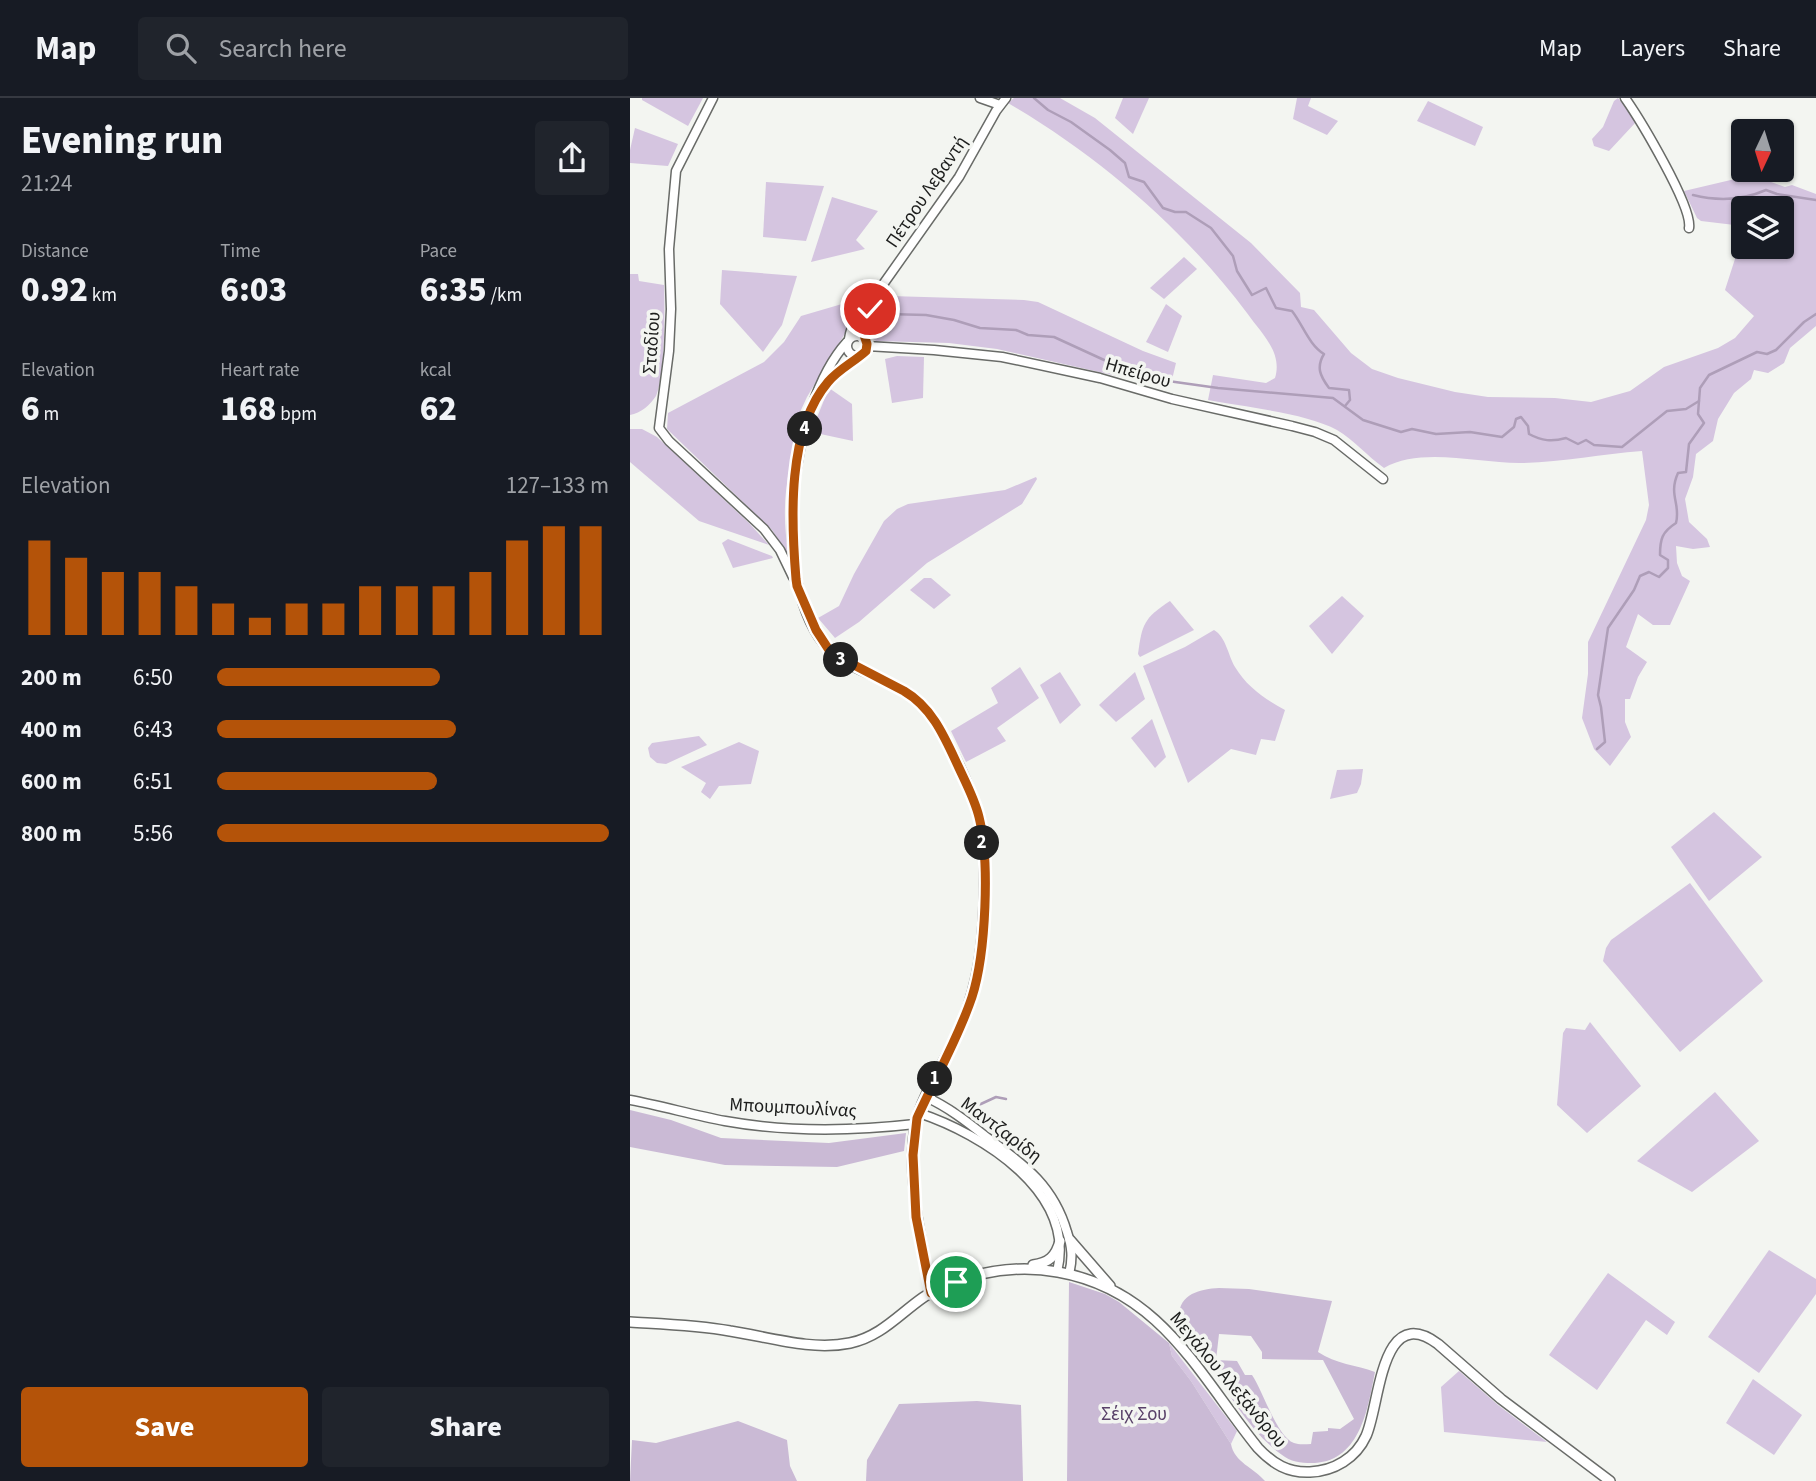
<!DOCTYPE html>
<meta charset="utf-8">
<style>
body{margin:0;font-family:"Source Sans 3",sans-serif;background:#20242c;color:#f1f3f6;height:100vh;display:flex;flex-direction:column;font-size:26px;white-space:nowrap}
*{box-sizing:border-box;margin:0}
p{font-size:23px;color:#9ea1a6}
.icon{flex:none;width:38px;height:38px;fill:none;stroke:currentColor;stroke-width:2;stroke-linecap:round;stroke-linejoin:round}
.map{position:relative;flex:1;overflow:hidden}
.panel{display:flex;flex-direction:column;background:#171b24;width:630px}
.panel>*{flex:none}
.needle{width:46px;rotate:184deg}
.fabs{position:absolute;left:1101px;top:21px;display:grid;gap:14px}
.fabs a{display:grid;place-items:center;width:63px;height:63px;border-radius:7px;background:#171b24;box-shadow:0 2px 5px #0004;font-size:35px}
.pin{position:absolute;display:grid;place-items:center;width:60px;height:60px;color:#fff;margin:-30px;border:4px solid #fff;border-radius:50%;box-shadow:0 2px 7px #0007}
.km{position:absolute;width:35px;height:35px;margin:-18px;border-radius:50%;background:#222;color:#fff;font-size:19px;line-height:35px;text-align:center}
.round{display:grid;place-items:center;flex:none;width:74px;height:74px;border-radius:7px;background:#20242c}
.summary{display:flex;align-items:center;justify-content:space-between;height:119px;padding:0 21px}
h1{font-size:38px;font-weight:800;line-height:52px}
.metrics{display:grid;grid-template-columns:repeat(3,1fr);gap:10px;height:119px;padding:7px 21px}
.metrics div{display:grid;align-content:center}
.metrics b{font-size:35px;font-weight:800}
.metrics small{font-size:19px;font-weight:400}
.metrics p{font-size:19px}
.chart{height:196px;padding:14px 21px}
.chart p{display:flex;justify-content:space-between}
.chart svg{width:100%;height:126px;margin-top:7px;stroke:#b45309;stroke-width:6}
.primary-button{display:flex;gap:14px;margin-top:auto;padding:14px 21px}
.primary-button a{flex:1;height:80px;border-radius:7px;background:#b45309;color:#fff;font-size:28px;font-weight:800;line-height:80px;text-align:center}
.primary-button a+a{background:#20242c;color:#f1f3f6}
ul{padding:0 21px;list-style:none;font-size:23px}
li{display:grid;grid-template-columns:112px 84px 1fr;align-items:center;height:52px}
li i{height:18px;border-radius:9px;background:#b45309}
header{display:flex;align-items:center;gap:42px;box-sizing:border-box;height:98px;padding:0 35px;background:#171b24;border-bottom:2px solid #363941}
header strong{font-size:33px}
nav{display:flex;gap:38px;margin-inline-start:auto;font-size:24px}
.search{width:490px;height:63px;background:#20242c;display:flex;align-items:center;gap:18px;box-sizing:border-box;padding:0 24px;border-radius:7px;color:#9ea1a6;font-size:26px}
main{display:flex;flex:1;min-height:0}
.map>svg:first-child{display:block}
</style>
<header>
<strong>Map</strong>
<div class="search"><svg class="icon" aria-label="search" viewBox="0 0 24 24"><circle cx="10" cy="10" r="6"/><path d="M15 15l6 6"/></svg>Search here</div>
<nav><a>Map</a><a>Layers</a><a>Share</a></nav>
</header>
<main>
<section class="panel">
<div class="summary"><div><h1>Evening run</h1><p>21:24</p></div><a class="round"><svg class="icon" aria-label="share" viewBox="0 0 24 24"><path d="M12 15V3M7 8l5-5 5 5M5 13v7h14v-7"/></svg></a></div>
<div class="metrics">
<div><p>Distance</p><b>0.92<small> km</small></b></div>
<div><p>Time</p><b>6:03</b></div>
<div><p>Pace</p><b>6:35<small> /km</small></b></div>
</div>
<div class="metrics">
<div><p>Elevation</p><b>6<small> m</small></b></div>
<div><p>Heart rate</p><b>168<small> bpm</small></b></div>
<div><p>kcal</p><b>62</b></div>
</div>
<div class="chart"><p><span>Elevation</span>127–133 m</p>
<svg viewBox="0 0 160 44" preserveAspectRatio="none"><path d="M5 44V11M15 44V17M25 44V22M35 44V22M45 44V27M55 44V33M65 44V38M75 44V33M85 44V33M95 44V27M105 44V27M115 44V27M125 44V22M135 44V11M145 44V6M155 44V6"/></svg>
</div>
<ul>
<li><b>200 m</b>6:50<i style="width:57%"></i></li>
<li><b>400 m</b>6:43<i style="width:61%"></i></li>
<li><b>600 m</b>6:51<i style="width:56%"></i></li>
<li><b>800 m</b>5:56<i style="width:100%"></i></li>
</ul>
<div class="primary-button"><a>Save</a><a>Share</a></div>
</section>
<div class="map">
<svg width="1186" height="1383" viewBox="0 0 1186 1383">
<rect width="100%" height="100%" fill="#f3f5f1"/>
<g fill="#d5c5e0">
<path d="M 12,0 L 73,0 L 58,28 L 12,2 Z"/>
<path d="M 384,0 L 430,0 L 465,20 L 621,145 L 670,195 L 671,209 L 684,212 L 721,255 L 742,271 L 768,280 L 825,294 L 858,299 L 925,300 L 961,304 L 1000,293 L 1034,269 L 1088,250 L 1105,240 L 1124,218 L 1095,192 L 1113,136 L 1113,149 L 1152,149 L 1152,110 L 1113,110 L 1113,128 L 1071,123 L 1067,120 L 1054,93 L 1122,77 L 1155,89 L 1162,87 L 1186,96 L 1186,228 L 1160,250 L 1154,265 L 1138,275 L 1124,272 L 1121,281 L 1104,295 L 1088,321 L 1083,343 L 1066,356 L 1063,379 L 1055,401 L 1059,424 L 1077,441 L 1080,449 L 1063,451 L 1046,448 L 1047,465 L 1052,478 L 1060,483 L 1040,527 L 1023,527 L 1008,516 L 996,549 L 1017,564 L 1008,579 L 1000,601 L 995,601 L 995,624 L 1001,639 L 980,668 L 964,651 L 952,620 L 958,576 L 958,544 L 1016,422 L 1019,407 L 1012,353 C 972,356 933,364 893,365 C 850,366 792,348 754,370 C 737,358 724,342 707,332 C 677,315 614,309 578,302 L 583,277 L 636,285 L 645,280 C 653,254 631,235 617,215 C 554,131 469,58 378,5 Z"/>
<path d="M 493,0 L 519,0 L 503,36 L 485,20 Z"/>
<path d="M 667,0 L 681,0 L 678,8 L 708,23 L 697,37 L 663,21 Z"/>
<path d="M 988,0 L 1006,24 L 979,53 L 964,48 L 962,41 L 973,29 L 984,3 Z"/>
<path d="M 798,3 L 853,29 L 845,48 L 787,23 Z"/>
<path d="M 5,30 L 48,46 L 38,68 L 0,65 L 0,52 Z"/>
<path d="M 136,84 L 194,88 L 176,143 L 133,139 Z"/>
<path d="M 202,99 L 248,113 L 226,142 L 235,151 L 181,164 Z"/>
<path d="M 554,159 L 567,171 L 534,201 L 520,190 Z"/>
<path d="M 92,172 L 167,178 L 152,227 L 133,254 L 90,206 Z"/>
<path d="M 0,176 L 8,176 L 9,183 L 34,187 C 35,211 35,278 26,298 C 20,307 11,315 0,317 Z"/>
<path d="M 260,198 L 394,202 L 408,204 L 513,253 L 546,265 L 540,290 L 367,251 L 319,245 L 246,243 L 239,237 L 238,229 L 251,202 Z"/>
<path d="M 212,206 L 223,207 L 226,211 L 226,217 L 177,299 L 165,325 L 168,330 C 157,378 150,409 159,458 L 142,432 L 37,331 L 38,315 L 134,264 L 154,244 L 171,218 Z"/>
<path d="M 536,206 L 552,218 L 538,254 L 516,244 Z"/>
<path d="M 267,258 L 294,259 L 293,300 L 262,305 L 255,261 Z"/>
<path d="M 199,290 L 222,306 L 223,343 L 181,334 Z"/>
<path d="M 0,331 L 12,331 L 27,339 L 119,425 L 139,447 L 69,423 L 0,364 Z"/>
<path d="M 406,379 L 407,381 L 392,406 L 297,465 L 229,524 L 205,540 L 188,520 L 209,508 L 224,476 L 254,423 L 267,411 L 278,406 L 375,392 Z"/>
<path d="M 98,441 L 142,458 L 143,460 L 103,470 L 92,445 Z"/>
<path d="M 294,480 L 301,480 L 321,497 L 304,511 L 280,492 Z"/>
<path d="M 712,498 L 734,518 L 702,556 L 679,528 Z"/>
<path d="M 540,503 L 564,532 L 510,559 L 508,556 C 512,526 514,520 540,503 Z"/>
<path d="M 584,532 C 596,539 598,557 605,569 C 617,589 635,601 655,612 L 645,643 L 631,641 L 626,657 L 601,651 L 558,685 L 513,568 L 555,549 Z"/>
<path d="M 390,569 L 409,600 L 367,630 L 376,643 L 336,664 L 321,633 L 368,605 L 361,590 Z"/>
<path d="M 430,574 L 451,607 L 430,626 L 410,587 Z"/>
<path d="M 505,574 L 515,601 L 486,624 L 469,607 Z"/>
<path d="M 522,621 L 536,659 L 525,670 L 501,640 Z"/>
<path d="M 69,638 L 77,647 L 36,666 L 27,665 L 20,659 L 18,650 L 22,645 Z"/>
<path d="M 109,644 L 129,653 L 121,686 L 89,688 L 80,701 L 71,694 L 76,685 L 51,669 Z"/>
<path d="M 733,671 L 731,686 L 727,695 L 700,701 L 707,672 Z"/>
<path d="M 1084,714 L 1132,759 L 1079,803 L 1041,749 Z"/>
<path d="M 1060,785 L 1133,883 L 1050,954 L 973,863 L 976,850 L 981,842 Z"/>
<path d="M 960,924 L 1011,988 L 957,1035 L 927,1007 L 933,935 L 936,930 L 955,932 Z"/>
<path d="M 1085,994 L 1129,1043 L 1062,1094 L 1007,1063 Z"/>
<path d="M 1139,1152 L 1186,1181 L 1186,1196 L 1129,1275 L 1078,1239 Z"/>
<path d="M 978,1175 L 1045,1224 L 1037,1237 L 1016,1222 L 967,1292 L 919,1257 Z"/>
<path d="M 539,1245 L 607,1333 L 601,1346 L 561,1283 L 542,1258 Z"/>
<path d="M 829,1273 L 868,1307 L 917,1344 L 814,1334 L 811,1289 Z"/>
<path d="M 1123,1281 L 1172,1317 L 1144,1357 L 1096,1325 Z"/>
</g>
<g fill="#cabad5" fill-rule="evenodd">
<path d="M 0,1012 L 41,1022 L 91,1040 L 199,1045 L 276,1035 L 274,1053 L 207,1069 L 95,1067 L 0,1049 Z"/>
<path d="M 439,1184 L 475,1196 L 489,1204 L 539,1245 L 542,1258 L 561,1283 L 601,1346 C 604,1364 624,1370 635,1383 L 437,1383 Z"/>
<path d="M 589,1190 L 619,1191 L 702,1203 L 688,1254 C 706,1266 726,1267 745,1274 C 738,1309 731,1362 685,1365 C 675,1365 664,1365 655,1359 C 623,1338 601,1299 580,1268 L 580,1261 L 549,1220 C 548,1196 570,1191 589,1190 ZM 589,1236 L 621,1238 L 632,1254 L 632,1261 L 693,1262 L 724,1321 L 710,1331 L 698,1330 L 698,1333 L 683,1334 L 681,1346 C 676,1346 669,1347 664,1345 C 647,1339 633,1293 622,1277 L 615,1277 L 607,1263 L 586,1262 Z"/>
<path d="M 347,1303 L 391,1307 L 393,1383 L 236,1383 L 237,1362 L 269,1306 Z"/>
<path d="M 108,1323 L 157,1342 L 160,1368 L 167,1383 L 0,1383 L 2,1342 L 26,1345 Z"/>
</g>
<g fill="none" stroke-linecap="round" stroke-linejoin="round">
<g stroke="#ae9eb8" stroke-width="2.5">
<path d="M 404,0 L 418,12 L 441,24 L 480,52 L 495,65 L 499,79 L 514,84 L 533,110 L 545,114 L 556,114 L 581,130 L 603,158 L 607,173 L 622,197 L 636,190 L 646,210 L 662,213 C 673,227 679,247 694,256 C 686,269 690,278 699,290 L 719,292 L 720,302 L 715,308"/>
<path d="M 1063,97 C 1087,103 1113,102 1136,92 L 1147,96 L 1186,102"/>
<path d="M 257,216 L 296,217 L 324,222 L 350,230 L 386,232 L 398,237 L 424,239 L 522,284 L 531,282 L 588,290 L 703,300 L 733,322 L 771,334 L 782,331 L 806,336 L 840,334 L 872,339 L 884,329 L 886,321 L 891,319 L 898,328 L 899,336 C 912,343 922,344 936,340 L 948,346 L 956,342 L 964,347 L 992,349 L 1037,313 L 1056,311 L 1069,303 L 1070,290 L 1079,277 L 1127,254 L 1137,256 L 1146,252 L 1174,224 L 1186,216"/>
<path d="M 967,651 L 975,644 L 971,609 L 968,597 L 978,530 L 1004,492 L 1010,478 L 1019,474 L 1029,479 L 1038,470 L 1038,462 L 1030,457 C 1030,441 1032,434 1046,425 C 1051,406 1038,397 1048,375 L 1056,374 L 1059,346 L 1074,325 L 1068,316 L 1069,303"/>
<path d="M 340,1011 L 366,999 L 376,1001"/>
</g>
<g stroke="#696b68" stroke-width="11">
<g id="tertiary">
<path d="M 83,0 L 46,73 L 39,151 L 41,211 L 39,253 L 29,330 L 39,343 L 134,431 L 150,452 L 163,479"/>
<path d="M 350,0 L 370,7"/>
<path d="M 995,0 C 1009,20 1063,109 1059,130"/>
<circle cx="227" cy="248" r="10"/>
<path d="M 234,240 L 232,228 L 242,203"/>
<path d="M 219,241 C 221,227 230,211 242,202 L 329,79 L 366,13 L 376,0"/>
<path d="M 217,244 C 160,307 137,487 199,552 C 216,570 252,580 274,592 C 306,610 339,682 348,717 C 355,741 354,767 354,791 C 353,845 349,886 327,936 C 315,962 290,1000 285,1027 C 275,1080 293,1142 301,1195"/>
<path d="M 237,248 L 304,252 L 372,259 L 470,280 L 542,301 L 662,328 L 685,334 L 704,342 L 753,381"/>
<path d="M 193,291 L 205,277 L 229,258"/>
<path d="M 296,999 C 318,1009 336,1023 355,1038 C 393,1066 423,1086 437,1134 C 442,1149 443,1160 439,1176"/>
<path d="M 0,1002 C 32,1008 63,1017 95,1023 C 156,1034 224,1033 285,1026"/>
<path d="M 289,1015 C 352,1036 447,1094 427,1174"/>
</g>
</g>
<g stroke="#696b68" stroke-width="12">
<g id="secondary">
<path d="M 440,1142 L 480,1188"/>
<path d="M 403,1167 C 419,1165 426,1158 430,1143"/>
<path d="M 0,1224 C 33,1226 67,1227 100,1233 C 139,1239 181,1253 220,1245 C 259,1237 279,1202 314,1188 C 350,1173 390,1167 428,1174 C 531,1192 569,1277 628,1350 C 643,1366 658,1375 680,1374 C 704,1373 726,1360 736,1338 C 750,1308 750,1203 808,1246 L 871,1301 L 980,1383"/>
</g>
</g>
<use href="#tertiary" stroke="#fff" stroke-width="8"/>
<use href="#secondary" stroke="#fff" stroke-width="9"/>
</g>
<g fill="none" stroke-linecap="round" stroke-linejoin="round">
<g stroke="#fff" stroke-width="14">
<path id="route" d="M 240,211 L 232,231 L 237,246 L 236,253 C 224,264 209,271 198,284 C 157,332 161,421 166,481 L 167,488 L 186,532 L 201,555 L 274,593 C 303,610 315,640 329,670 C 336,685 345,702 349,719 C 360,763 356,855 342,899 C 328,941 305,980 287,1020 L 283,1057 L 286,1119 L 301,1195 L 326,1184"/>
</g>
<use href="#route" stroke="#b45309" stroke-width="9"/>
</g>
<g text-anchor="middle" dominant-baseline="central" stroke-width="7" stroke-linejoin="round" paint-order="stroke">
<g font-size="19" fill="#1c1d1c" stroke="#f3f5f1">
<text transform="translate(297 94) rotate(-56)">Πέτρου Λεβαντή</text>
<text transform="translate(22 245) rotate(-86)">Σταδίου</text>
<text transform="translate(508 275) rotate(16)">Ηπείρου</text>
<text transform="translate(163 1010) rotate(3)">Μπουμπουλίνας</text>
<text transform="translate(371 1032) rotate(37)">Μαντζαρίδη</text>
<text transform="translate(598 1282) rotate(50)">Μεγάλου Αλεξάνδρου</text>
</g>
<g font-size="19" fill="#594169" stroke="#f3f5f1">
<text x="504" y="1316">Σέιχ Σου</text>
</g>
</g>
</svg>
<div class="fabs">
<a><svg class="needle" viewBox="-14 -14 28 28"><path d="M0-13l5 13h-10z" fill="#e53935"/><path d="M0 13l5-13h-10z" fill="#9ea1a6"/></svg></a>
<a><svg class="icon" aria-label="layers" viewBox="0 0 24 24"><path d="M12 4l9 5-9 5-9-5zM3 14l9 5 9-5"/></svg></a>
</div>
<div class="pin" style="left:326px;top:1184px;background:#1e9e55"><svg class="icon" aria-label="arrive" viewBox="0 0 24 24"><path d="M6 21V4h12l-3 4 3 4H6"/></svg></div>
<div class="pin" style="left:240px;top:211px;background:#d93025"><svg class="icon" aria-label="check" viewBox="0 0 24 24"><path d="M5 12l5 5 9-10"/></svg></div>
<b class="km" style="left:305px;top:981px">1</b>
<b class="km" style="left:352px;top:745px">2</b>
<b class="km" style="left:211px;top:562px">3</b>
<b class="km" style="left:175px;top:331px">4</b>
</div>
</main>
